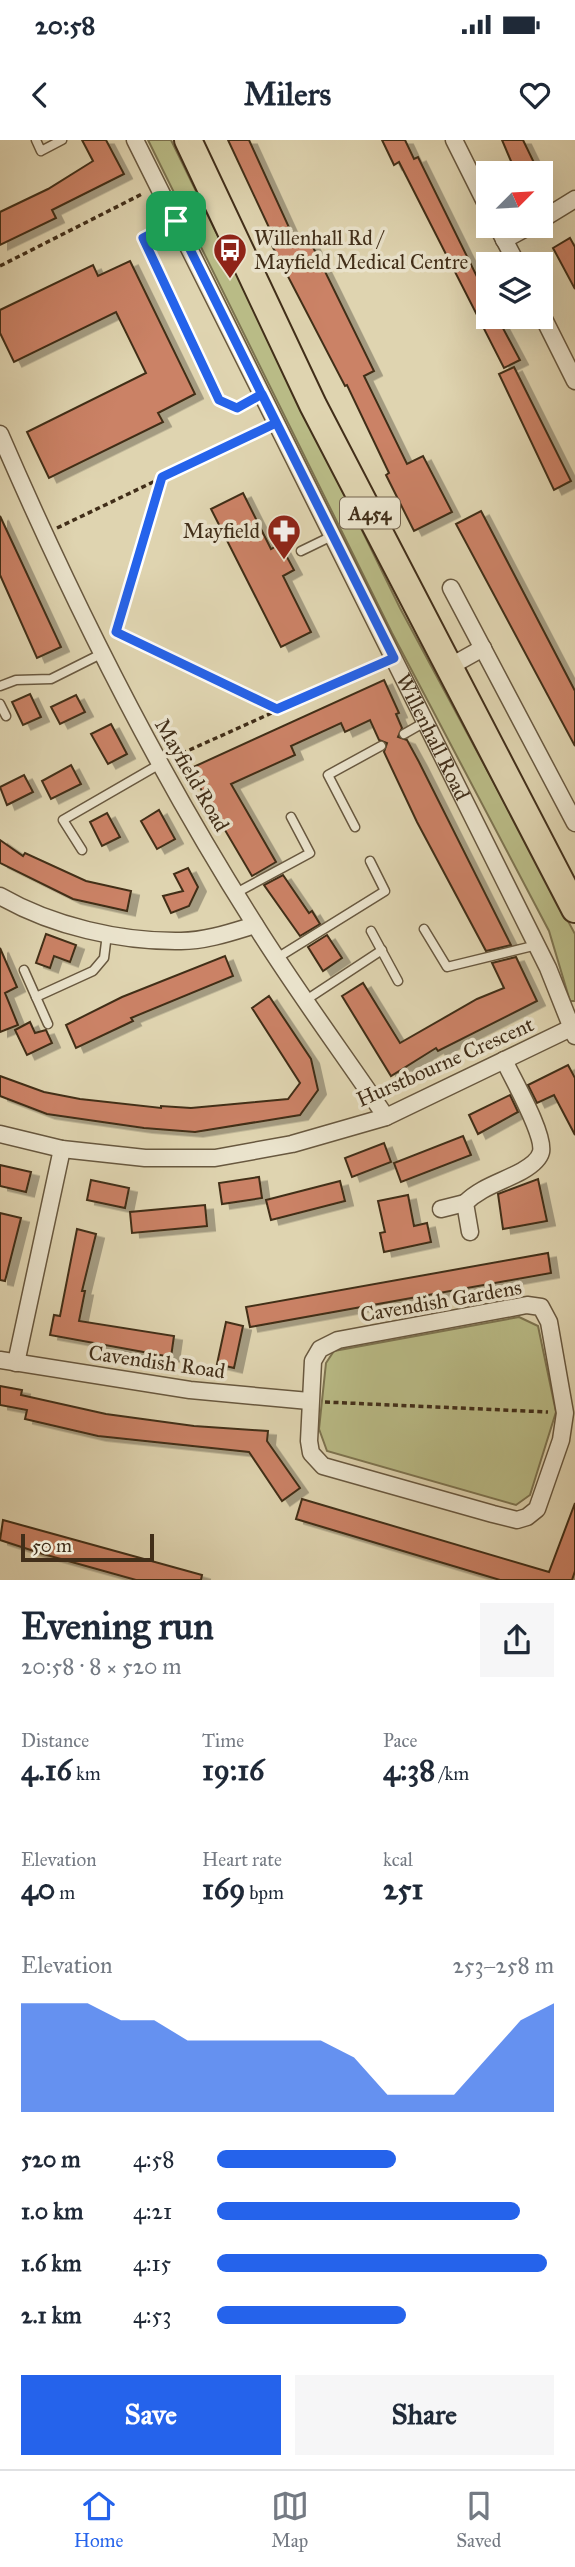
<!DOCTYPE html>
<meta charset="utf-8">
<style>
body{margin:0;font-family:"IM FELL Great Primer",serif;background:#f6f6f7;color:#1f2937;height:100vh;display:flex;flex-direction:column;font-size:26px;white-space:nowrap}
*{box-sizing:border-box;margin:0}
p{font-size:23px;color:#747a83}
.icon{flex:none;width:38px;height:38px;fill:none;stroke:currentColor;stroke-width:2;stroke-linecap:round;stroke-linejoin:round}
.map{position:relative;height:1440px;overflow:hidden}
.details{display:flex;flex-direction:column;background:#fff;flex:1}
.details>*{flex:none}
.needle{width:46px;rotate:66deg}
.controls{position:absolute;left:476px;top:21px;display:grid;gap:14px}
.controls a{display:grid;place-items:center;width:77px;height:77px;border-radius:0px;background:#fff;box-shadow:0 7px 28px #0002;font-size:35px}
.scale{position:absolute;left:21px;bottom:18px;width:133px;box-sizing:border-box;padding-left:7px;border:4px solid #412e19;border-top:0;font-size:19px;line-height:24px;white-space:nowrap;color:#412e19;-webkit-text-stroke:5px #eae3cc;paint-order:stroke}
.pin{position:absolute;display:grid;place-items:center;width:60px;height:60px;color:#fff;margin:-30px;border-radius:14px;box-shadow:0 4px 10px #0006}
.round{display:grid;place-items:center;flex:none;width:74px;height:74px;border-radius:0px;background:#f6f6f7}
.head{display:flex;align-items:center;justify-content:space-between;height:119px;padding:0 21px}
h1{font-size:38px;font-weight:800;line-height:52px}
.stats{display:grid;grid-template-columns:repeat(3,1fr);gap:10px;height:119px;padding:7px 21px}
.stats div{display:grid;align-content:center}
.stats b{font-size:30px;font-weight:800}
.stats small{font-size:19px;font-weight:400}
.stats p{font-size:19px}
.chart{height:196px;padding:14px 21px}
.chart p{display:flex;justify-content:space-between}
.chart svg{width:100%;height:126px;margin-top:7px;fill:#2563eb;opacity:.7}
.action{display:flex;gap:14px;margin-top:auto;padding:14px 21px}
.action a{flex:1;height:80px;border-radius:0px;background:#2563eb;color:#fff;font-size:28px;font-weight:800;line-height:80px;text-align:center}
.action a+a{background:#f6f6f7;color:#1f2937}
ul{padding:0 21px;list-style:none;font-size:23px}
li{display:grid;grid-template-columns:112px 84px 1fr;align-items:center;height:52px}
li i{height:18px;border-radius:9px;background:#2563eb}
.status{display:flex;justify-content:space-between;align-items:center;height:49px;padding:0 35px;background:#fff;direction:ltr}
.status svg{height:19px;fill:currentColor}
header{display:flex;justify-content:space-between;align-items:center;height:91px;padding:0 21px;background:#fff;font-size:32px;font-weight:800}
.tabs{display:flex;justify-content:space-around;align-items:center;height:98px;border-top:2px solid #e0e1e3;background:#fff;font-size:19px;color:#747a83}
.tabs a{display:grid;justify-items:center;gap:4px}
.tabs .current{color:#2563eb}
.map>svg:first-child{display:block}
</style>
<div class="status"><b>20:58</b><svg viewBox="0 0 49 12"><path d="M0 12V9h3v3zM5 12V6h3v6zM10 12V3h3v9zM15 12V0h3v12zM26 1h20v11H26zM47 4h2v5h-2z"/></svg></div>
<header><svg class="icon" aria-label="back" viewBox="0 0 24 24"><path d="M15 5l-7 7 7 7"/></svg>Milers<svg class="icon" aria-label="heart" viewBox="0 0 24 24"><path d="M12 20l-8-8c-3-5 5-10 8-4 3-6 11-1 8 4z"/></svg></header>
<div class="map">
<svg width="575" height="1440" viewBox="0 0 575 1440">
<defs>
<filter id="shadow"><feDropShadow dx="8" dy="4.5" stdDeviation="0" flood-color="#0004"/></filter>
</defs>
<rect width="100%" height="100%" fill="#dfd4b0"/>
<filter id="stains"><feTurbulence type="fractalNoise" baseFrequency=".00286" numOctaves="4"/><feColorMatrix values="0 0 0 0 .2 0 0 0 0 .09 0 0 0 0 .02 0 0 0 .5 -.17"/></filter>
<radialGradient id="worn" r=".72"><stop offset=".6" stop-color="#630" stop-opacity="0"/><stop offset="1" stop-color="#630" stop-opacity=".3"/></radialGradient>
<g fill="#b9bb86" stroke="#7d7450" stroke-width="2">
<path d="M 148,0 L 171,0 L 400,468 L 575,794 L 575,861 L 570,861 L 549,791 L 392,493 Z"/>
<path d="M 519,1177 L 538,1186 L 556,1272 L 530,1355 L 516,1365 L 327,1311 L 319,1289 L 326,1223 L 334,1211 Z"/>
</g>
<g fill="#cb8266" stroke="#412e19" stroke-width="2" filter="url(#shadow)">
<path d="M 82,0 L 106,0 L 124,34 L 52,70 L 56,78 L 0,105 L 0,72 L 48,49 L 93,21 Z"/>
<path d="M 228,0 L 249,0 L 297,105 L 309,99 L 374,231 L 364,236 L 407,324 L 423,316 L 452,372 L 414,391 L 386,335 L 389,333 L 347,245 L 345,246 L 268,98 L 273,96 Z"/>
<path d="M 382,0 L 405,0 L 414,19 L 418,17 L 488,159 L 488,177 L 497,177 L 520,220 L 504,228 L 399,22 L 394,25 Z"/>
<path d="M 502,0 L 523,0 L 539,33 L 516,33 Z"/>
<path d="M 570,98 L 575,107 L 575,149 L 553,108 Z"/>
<path d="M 130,121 L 195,254 L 158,273 L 163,282 L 49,338 L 27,292 L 146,233 L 116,172 L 14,222 L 0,193 L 0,170 L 93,125 L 98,136 Z"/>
<path d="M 514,227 L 571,341 L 554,350 L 499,234 Z"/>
<path d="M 243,353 L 271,409 L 280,404 L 294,430 L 283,436 L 311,492 L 281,507 L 211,369 Z"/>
<path d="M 481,371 L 575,551 L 575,606 L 456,384 Z"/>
<path d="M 0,376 L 61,507 L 37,518 L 0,435 Z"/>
<path d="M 384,540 L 399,573 L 396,574 L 402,588 L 398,597 L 407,600 L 419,622 L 511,805 L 486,811 L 417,682 L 384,612 L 387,603 L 379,600 L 370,580 L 345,592 L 341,583 L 291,606 L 295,615 L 231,644 L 276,722 L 252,736 L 189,629 Z"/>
<path d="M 30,554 L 41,577 L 23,585 L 12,562 Z"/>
<path d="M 76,555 L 85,572 L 60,584 L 51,567 Z"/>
<path d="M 111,584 L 127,614 L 108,624 L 91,594 Z"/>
<path d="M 71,625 L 81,644 L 51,659 L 42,641 Z"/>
<path d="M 24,635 L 33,652 L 7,665 L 0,647 Z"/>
<path d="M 159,670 L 175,699 L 157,709 L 141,681 Z"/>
<path d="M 107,673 L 120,697 L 102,706 L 90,682 Z"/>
<path d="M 0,700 L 23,716 L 25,713 L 86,741 L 131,751 L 127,771 L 73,759 L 0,723 Z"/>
<path d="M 188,728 L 198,747 L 189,766 L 171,773 L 163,756 L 183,751 L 174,734 Z"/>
<path d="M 283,735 L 309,773 L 312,771 L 320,784 L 300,796 L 264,745 Z"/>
<path d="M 46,794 L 76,805 L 70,822 L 54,816 L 50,828 L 36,823 Z"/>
<path d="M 327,795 L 342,818 L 323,831 L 308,807 Z"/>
<path d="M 0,808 L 17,847 L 5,853 L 18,885 L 0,892 Z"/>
<path d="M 225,816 L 233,836 L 131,878 L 133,881 L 76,908 L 66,885 L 122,857 Z"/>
<path d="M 516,817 L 537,861 L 438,911 L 436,908 L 391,936 L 342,856 L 363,843 L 400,903 L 477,859 L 504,848 L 492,823 Z"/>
<path d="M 269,856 L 311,919 L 318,950 L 300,975 L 195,992 L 144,988 L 47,974 L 0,956 L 0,936 L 44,952 L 80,959 L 161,968 L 161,966 L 191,968 L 288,959 L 300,943 L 252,868 Z"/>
<path d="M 30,882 L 35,893 L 46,890 L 52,903 L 27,915 L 15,890 Z"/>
<path d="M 568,925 L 575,938 L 575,995 L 554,955 L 537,963 L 528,945 Z"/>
<path d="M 510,955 L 518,972 L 478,994 L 469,975 Z"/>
<path d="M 463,996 L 471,1015 L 401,1042 L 394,1023 Z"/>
<path d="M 384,1003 L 391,1022 L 352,1037 L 345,1018 Z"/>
<path d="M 0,1025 L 31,1032 L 26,1052 L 0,1046 Z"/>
<path d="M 259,1037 L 262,1058 L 222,1064 L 219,1043 Z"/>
<path d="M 538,1039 L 547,1081 L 503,1089 L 498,1054 Z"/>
<path d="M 91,1040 L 129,1048 L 125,1068 L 87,1060 Z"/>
<path d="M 340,1041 L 345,1061 L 271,1080 L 266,1060 Z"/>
<path d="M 408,1055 L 414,1086 L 427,1083 L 431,1102 L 384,1112 L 380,1093 L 385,1092 L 378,1061 Z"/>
<path d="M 205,1065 L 207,1086 L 132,1093 L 130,1072 Z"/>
<path d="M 0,1073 L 21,1078 L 5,1141 L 0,1140 Z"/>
<path d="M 77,1089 L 96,1094 L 82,1151 L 85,1151 L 79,1181 L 174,1196 L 171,1217 L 50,1195 L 54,1175 L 60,1176 Z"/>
<path d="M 548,1113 L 551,1133 L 250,1187 L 246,1167 Z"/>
<path d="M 226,1182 L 243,1186 L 234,1228 L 217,1224 Z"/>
<path d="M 0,1246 L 22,1250 L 21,1255 L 106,1274 L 194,1286 L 268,1291 L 267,1301 L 300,1348 L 282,1361 L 249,1312 L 98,1296 L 25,1279 L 27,1270 L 0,1265 Z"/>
<path d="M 302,1359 L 549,1432 L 575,1363 L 575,1431 L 572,1440 L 500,1440 L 296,1379 Z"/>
<path d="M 3,1380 L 202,1435 L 201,1440 L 136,1440 L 43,1414 L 0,1400 Z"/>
</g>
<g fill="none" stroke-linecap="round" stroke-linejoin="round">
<g stroke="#68583f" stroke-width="11">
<g id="service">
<path d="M 36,0 L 41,11 L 62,0"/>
<path d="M 176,81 L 143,98 L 219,260 L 237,268 L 262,254"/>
<path d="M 301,411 L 332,396"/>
<path d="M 0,546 L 16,540 L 51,539 L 101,514"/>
<path d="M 0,564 L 6,576"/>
<path d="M 404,594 L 425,582"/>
<path d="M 355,687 L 328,635 L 381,606"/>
<path d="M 82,710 L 63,680 L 160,624"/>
<path d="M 236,753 L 310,713 L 291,677"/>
<path d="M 424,789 L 447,827 L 537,805"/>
<path d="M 371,791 L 398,841"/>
<path d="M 277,818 L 385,751 L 370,721"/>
<path d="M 24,830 L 48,884"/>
<path d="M 36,857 L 93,831 L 104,818 L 107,794"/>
<path d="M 306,860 L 382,810"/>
</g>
</g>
<g stroke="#68583f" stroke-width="19">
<g id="minor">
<path id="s1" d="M 135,0 L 548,828 L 575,896"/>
<path d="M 454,0 L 488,68"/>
<path d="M 541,80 L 575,59"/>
<path d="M 497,86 L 517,124"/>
<path d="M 504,100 L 530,86"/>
<path d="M 541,173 L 575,241"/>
<path d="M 0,294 C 73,463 155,627 254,783 C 295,849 342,912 386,977"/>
<path d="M 451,448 L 575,683"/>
<path d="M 449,527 L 483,508"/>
<path d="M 0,756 C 52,786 121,802 181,801 C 206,801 232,792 255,785"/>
<path d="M 0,994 L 62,1009 L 145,1018 L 215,1018 L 292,1004 L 386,977 L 575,886"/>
<path d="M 441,1069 L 465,1063"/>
<path d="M 470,1092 L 465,1063 C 481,1047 502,1042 522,1031 C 529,1027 539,1020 541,1012 C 545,994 512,938 504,920"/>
<path d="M 527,1165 L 541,1167 L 549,1182 L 565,1273 L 561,1300 L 537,1369 L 527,1377 L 517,1380 L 493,1374 L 323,1326 L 311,1313 L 309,1301 L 313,1221 L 320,1209 L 338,1200 Z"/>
<path d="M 0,1220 L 190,1250 L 309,1261"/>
<path d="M 16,1223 L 62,1009"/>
</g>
</g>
<g stroke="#412e19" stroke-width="30">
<path id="trunk" d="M 188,0 L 313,265 L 575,769"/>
</g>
<g stroke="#412e19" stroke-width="3.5" stroke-dasharray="5 3.5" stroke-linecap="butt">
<path d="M 0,126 L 144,53"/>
<path d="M 162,337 L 116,493 L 277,569"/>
<path d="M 57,388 L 262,290"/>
<path d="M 174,617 L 378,525"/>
<path d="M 325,1262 L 548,1272"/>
</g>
<use href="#service" stroke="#eae3cc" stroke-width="8"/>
<use href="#minor" stroke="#eae3cc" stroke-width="16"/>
<use href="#trunk" stroke="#dfd4b0" stroke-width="26"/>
</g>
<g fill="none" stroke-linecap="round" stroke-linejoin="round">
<g stroke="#fff" stroke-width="14">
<path id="route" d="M 176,81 L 276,283 L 162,337 L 116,492 L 277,569 L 394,518 C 350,430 306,342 262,254 L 237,268 L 219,260 L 143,98 L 176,81"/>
</g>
<use href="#route" stroke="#2563eb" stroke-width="9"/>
</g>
<defs>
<g id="bus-pin" transform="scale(1.75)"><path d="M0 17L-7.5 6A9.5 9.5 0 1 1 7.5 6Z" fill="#8f2418" stroke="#eae3cc"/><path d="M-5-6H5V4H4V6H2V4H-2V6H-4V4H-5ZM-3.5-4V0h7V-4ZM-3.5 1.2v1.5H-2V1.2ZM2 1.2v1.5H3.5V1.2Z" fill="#fff"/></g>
<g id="pharmacy-pin" transform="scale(1.75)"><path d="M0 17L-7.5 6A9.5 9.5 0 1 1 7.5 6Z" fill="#8f2418" stroke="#eae3cc"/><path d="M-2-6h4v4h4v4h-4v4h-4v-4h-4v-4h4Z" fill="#fff"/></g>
</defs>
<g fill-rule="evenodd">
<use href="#bus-pin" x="230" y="110"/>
<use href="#pharmacy-pin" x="284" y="391"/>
</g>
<g text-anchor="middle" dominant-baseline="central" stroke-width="7" stroke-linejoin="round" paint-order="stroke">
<rect fill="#eae3cc" stroke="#74644f" stroke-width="2" x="340" y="357.5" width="60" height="31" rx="5"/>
<g font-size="19" font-weight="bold" fill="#412e19">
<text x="370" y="373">A454</text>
</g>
<g font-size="21" fill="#412e19" stroke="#eae3cc" text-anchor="start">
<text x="254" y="98">Willenhall Rd /<tspan x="254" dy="24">Mayfield Medical Centre</tspan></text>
<text x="260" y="391" text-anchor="end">Mayfield</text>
</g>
<g font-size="21" fill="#412e19" stroke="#eae3cc">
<text stroke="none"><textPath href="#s1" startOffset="667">Willenhall Road</textPath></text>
<text transform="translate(192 635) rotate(60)">Mayfield Road</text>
<text transform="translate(445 922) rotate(-24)">Hurstbourne Crescent</text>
<text transform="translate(441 1161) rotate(-10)">Cavendish Gardens</text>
<text transform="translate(157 1222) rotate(8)">Cavendish Road</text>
</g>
</g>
<rect width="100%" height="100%" filter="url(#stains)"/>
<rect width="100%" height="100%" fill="url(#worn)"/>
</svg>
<div class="controls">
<a><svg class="needle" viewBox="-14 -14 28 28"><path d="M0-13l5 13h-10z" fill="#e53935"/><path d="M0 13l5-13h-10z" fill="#747a83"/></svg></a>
<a><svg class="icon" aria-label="layers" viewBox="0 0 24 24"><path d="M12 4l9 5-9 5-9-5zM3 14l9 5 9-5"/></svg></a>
</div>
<div class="scale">50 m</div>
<div class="pin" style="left:176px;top:81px;background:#1e9e55"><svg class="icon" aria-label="arrive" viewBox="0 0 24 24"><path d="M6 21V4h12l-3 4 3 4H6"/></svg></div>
</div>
<section class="details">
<div class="head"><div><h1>Evening run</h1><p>20:58 · 8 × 520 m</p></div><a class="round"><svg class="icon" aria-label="share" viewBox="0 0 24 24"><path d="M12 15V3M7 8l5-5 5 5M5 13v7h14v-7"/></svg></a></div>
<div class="stats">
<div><p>Distance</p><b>4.16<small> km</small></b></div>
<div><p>Time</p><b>19:16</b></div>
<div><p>Pace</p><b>4:38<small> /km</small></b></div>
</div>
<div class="stats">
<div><p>Elevation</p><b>40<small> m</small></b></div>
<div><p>Heart rate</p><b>169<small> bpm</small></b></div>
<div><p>kcal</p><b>251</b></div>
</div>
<div class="chart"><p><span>Elevation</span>253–258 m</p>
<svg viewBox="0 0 160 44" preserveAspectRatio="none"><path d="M0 44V6L10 6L20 6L30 12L40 12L50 19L60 19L70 19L80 19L90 19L100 25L110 38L120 38L130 38L140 25L150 12L160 6V44z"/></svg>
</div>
<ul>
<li><b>520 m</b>4:58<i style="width:53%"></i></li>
<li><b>1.0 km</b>4:21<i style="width:90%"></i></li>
<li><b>1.6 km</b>4:15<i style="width:98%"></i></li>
<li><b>2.1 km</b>4:53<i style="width:56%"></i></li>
</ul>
<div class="action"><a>Save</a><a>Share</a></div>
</section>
<nav class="tabs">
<a class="current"><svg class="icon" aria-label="home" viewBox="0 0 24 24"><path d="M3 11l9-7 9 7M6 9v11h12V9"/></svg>Home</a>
<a><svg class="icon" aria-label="map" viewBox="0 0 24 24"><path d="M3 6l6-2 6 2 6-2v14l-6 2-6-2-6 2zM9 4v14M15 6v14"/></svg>Map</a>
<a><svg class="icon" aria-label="saved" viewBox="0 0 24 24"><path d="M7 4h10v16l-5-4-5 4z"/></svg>Saved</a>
</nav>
